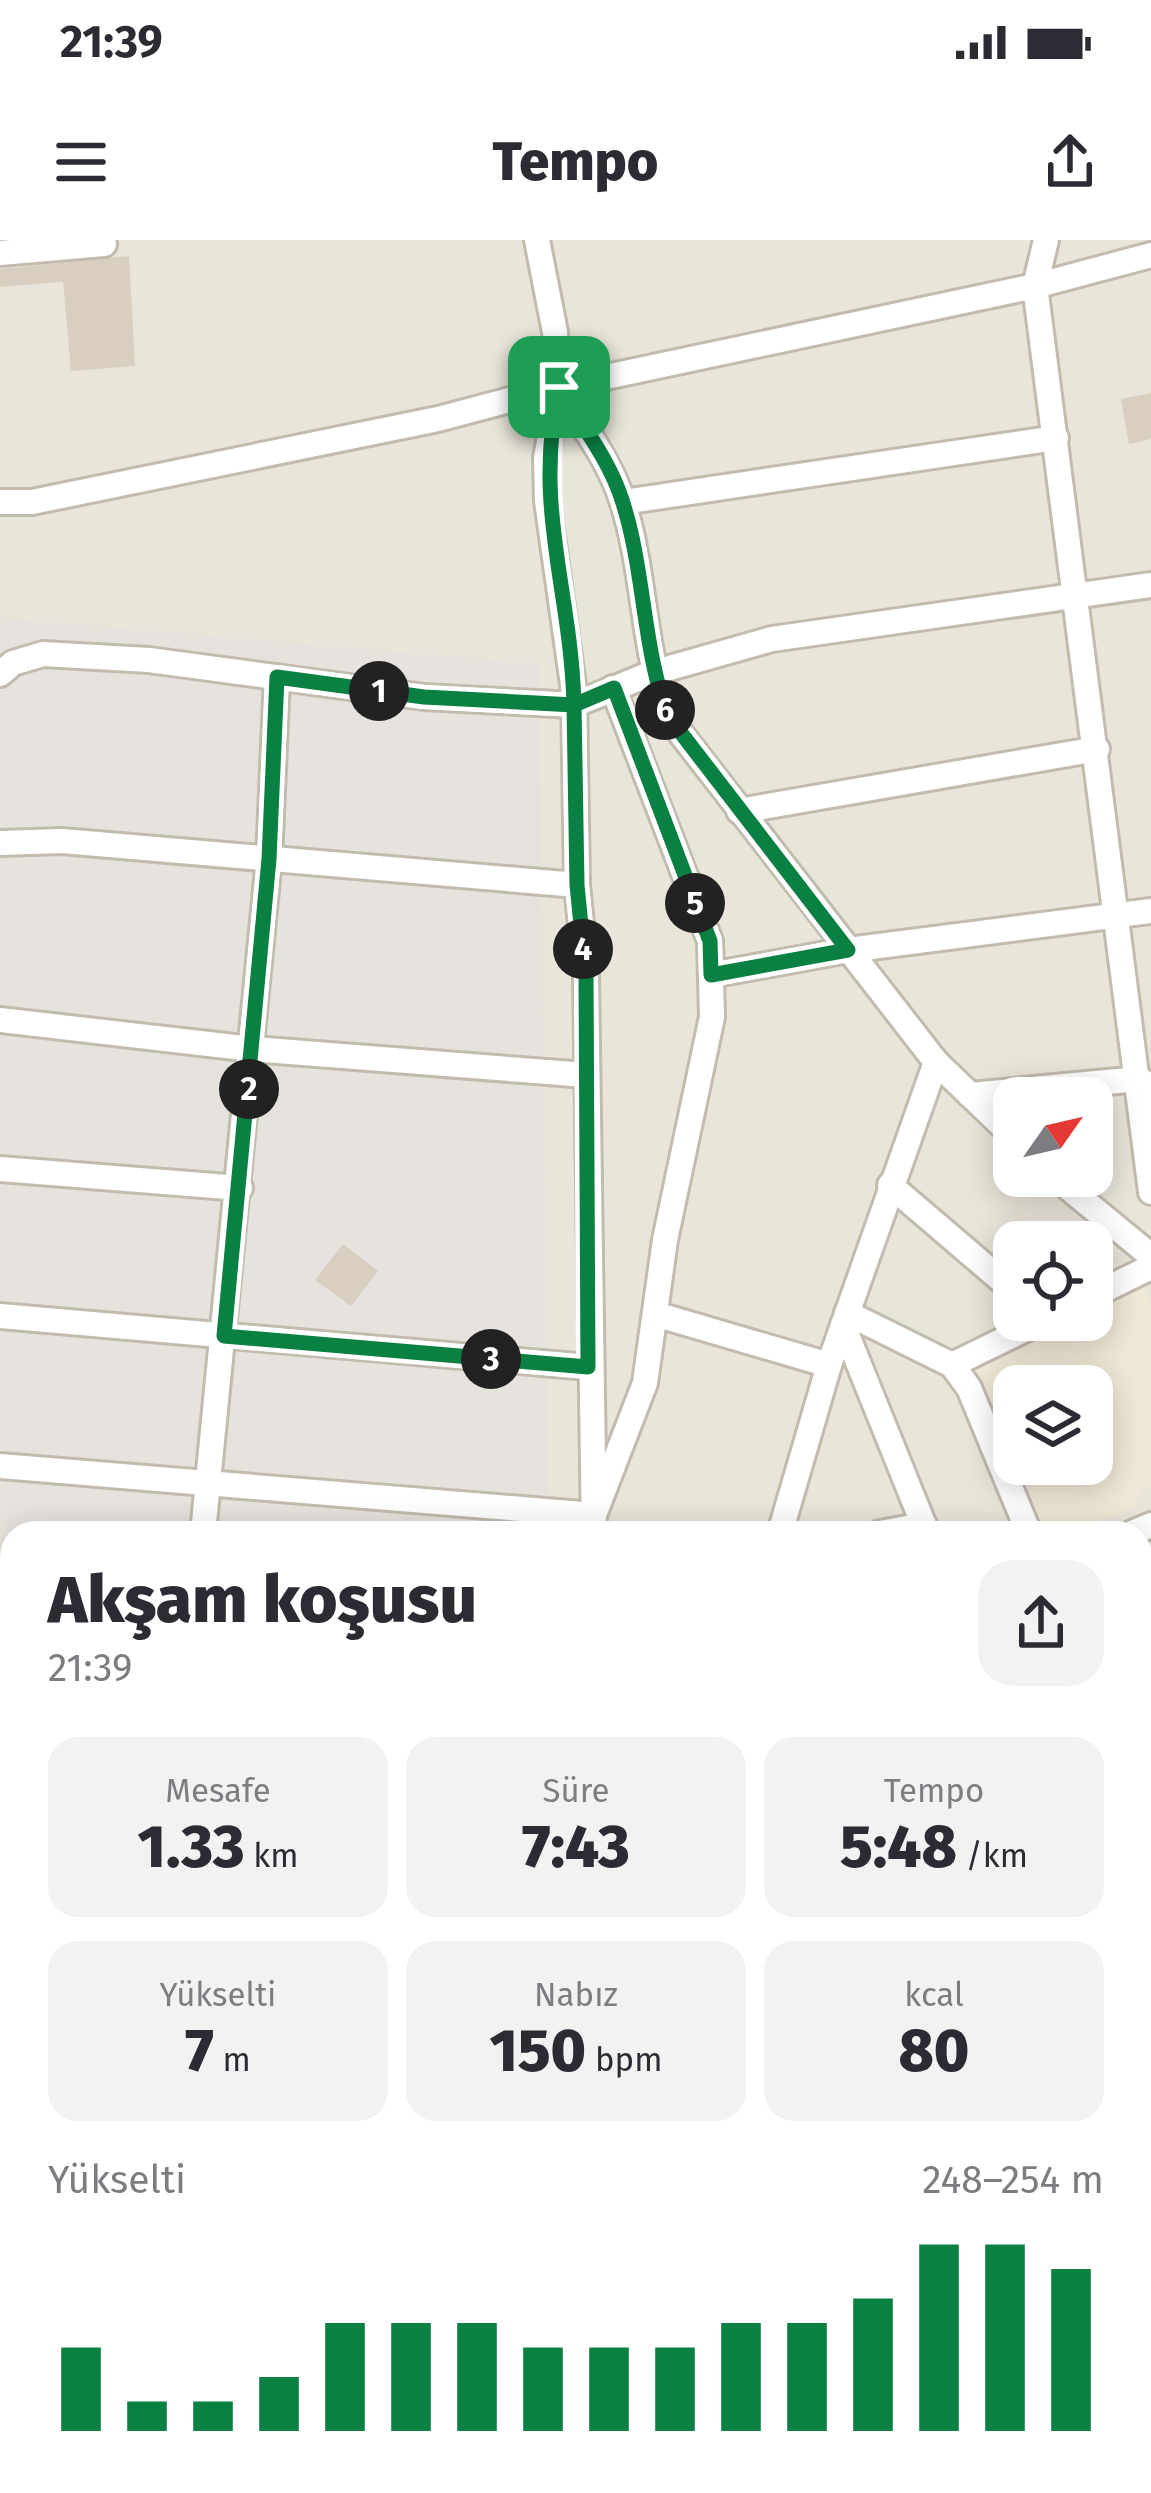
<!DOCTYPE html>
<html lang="tr">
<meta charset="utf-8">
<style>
body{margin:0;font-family:"Fira Sans",sans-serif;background:#f2f2f3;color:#2b2b33;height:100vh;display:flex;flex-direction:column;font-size:45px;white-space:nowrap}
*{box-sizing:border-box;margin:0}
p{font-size:39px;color:#7c7c81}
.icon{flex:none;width:66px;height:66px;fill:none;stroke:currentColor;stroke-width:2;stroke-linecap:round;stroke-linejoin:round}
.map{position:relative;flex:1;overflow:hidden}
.details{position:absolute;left:0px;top:1281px;width:1152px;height:972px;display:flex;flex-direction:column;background:#fff;border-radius:36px 36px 0 0;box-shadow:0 6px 30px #0003}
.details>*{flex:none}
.needle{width:78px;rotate:56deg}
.fabs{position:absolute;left:993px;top:837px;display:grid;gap:24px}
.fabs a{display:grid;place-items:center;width:120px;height:120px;border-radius:24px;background:#fff;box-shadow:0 6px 30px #0003;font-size:60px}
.pin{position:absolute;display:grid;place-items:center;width:102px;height:102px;color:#fff;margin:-51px;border-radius:24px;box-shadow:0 6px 18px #0006}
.km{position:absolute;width:60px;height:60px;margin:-30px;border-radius:50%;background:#222;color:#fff;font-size:33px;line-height:60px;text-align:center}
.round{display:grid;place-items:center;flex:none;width:126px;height:126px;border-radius:36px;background:#f2f2f3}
.summary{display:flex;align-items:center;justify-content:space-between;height:204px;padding:0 48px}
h1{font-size:66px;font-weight:800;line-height:90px}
.figures{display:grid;grid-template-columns:repeat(3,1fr);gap:18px;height:204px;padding:12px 48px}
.figures div{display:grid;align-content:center;border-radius:30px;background:#f2f2f3;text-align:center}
.figures b{font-size:60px;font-weight:800}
.figures small{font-size:33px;font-weight:400}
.figures p{font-size:33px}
.chart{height:336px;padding:24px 48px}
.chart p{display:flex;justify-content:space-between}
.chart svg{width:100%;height:216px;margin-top:12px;stroke:#0b8043;stroke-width:6}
.status{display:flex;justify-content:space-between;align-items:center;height:84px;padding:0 60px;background:#fff;direction:ltr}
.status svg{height:33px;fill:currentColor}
header{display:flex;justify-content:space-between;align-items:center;height:156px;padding:0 48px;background:#fff;font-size:54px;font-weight:800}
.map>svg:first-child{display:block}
</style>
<div class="status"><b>21:39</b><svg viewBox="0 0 49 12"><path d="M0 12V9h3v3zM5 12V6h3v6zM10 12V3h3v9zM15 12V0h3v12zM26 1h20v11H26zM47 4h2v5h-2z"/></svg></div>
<header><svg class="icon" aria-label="menu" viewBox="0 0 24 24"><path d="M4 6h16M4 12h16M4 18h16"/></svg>Tempo<svg class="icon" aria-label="share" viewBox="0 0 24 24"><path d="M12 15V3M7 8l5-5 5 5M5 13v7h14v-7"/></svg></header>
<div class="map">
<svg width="1151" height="2253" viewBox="0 0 1151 2253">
<rect width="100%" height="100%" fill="#f6f3ec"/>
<path fill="#eae5da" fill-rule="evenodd" d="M 0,0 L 1151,0 L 1151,2253 L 0,2253 ZM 1014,858 L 1092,858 L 1092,936 L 1014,936 ZM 1014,1002 L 1092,1002 L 1092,1080 L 1014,1080 ZM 1014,1146 L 1092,1146 L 1092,1224 L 1014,1224 ZM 12,1293 L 1140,1293 L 1140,2241 L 12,2241 Z"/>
<path fill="#e6e2dd" d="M 0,378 L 539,424 L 548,1293 L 12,1296 L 0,1281 Z"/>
<path fill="#efe8d6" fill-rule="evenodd" d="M 1145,1049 L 1151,1064 L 1151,1246 L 1139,1251 L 1134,1267 L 1071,1293 L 1029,1293 L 964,1119 L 1065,1080 L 1092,1080 L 1092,1069 ZM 1014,1146 L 1092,1146 L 1092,1224 L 1014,1224 Z"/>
<path fill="#f6e3e0" d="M 1151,1833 L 1151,2253 L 751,2253 L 747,2241 L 1140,2241 L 1140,1838 Z"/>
<g fill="#d8cfc1">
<path d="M 129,16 L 135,126 L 71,131 L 63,42 L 0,47 L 0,29 Z"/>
<path d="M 1151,153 L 1151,199 L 1129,204 L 1121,159 Z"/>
<path d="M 343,1004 L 378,1031 L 351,1066 L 315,1040 Z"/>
</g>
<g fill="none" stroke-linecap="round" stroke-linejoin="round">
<g stroke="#c2bbae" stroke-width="30">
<g id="minor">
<path d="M 537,0 L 555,92 L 559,147 L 546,218 L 547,261 L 574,452 L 577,645 L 586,735 L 594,1293"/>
<path d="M 1046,0 L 1035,46 L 1151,952"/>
<path d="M 0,13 L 104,4 L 103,0"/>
<path d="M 559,147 C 580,183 609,219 622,260 C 645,330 642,406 668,477 L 936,822 L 1014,897"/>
<path d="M 0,262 L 32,262 L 438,179 L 559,147 L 1035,46 L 1151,15"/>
<path d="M 623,262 L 1056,198"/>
<path d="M 0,434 L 13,423 L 43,414 L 149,420 L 424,457 L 574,465 L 652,433 L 772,399 L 1151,345"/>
<path d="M 739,571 L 1097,509"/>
<path d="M 0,603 L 62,601 L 577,645"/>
<path d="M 711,735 L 848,710 L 1151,671"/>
<path d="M 0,780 L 252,809 L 586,835"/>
<path d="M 970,855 L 1139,839 L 1151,847"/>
<path d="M 0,929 L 240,948"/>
<path d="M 1054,936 L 1151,1016"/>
<path d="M 890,945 L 1014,1051"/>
<path d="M 1092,1056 L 1151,1027"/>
<path d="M 847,1073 L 952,1125 L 969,1148 L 1029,1293"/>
<path d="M 655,1074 L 829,1125"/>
<path d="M 0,1076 L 588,1127"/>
<path d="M 843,1085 L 927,1293"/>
<path d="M 952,1125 L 1044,1080"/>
<path d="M 0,1226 L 594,1275 L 645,1143 L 665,1000 L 712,777 L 710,701 L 613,448"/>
<path d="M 203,1293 L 269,619 L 277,437"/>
<path d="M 780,1293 L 829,1125 L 936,822"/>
<path d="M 880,1293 L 924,1285"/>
<path d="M 1132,1293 L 1151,1285"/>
<path d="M 1140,1469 L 1151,1465"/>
<path d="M 1140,1584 L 1151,1579"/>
<path d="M 0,1630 L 12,1640"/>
<path d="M 0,1781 L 12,1791"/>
<path d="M 1140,1859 L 1151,1854"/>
<path d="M 0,1898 L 12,1908"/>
<path d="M 0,1988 L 12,1984"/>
<path d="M 0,2037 L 12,2057"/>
<path d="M 0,2225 L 12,2220"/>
<path d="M 96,2241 L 101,2253"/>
<path d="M 197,2241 L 211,2253"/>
<path d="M 414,2241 L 428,2253"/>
<path d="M 552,2241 L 567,2253"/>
<path d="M 726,2241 L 730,2253"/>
<path d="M 887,2241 L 893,2253"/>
</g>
</g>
<g stroke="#e0a43c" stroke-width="39">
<g id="highway">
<path d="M 0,1826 L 12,1836"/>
<path d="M 0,1871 L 12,1881"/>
<path d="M 444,2241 L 458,2253"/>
<path d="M 494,2241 L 508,2253"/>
</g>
</g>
<use href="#minor" stroke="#fff" stroke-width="24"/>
<use href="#highway" stroke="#ffcf6e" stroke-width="33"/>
</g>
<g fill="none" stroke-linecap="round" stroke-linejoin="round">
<g stroke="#fff" stroke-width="24">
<path id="route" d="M 559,147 C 533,270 571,348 574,465 L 424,457 L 277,437 L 269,619 L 224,1096 L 588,1127 L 586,735 L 577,645 L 574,465 L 614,448 L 710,701 L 711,735 L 848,710 L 668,476 C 642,406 645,330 622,260 C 609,219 580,183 559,147"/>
</g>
<use href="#route" stroke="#0b8043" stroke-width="15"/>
</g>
</svg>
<div class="fabs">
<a><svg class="needle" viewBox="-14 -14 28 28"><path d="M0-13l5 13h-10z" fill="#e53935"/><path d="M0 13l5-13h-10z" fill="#7c7c81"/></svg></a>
<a><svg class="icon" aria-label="locate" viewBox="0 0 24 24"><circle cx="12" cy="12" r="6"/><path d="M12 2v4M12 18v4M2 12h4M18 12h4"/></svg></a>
<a><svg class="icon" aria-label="layers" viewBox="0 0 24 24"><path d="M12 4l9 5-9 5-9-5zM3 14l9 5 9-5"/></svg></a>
</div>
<div class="pin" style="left:559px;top:147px;background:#1e9e55"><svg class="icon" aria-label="arrive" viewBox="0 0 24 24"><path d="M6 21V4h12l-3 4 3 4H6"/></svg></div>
<b class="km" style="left:379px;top:451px">1</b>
<b class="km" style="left:249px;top:849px">2</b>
<b class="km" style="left:491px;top:1119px">3</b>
<b class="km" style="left:583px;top:709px">4</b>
<b class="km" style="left:695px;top:663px">5</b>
<b class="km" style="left:665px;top:470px">6</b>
<section class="details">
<div class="summary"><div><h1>Akşam koşusu</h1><p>21:39</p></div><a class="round"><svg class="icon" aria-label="share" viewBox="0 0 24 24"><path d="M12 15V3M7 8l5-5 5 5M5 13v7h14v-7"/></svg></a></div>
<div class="figures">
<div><p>Mesafe</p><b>1.33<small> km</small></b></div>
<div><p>Süre</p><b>7:43</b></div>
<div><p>Tempo</p><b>5:48<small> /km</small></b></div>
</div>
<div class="figures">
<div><p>Yükselti</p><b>7<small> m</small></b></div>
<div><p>Nabız</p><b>150<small> bpm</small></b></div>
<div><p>kcal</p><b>80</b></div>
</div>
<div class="chart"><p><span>Yükselti</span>248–254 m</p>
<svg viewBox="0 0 160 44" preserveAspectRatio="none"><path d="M5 44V27M15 44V38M25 44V38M35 44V33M45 44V22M55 44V22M65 44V22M75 44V27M85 44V27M95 44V27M105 44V22M115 44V22M125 44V17M135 44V6M145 44V6M155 44V11"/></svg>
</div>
</section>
</div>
